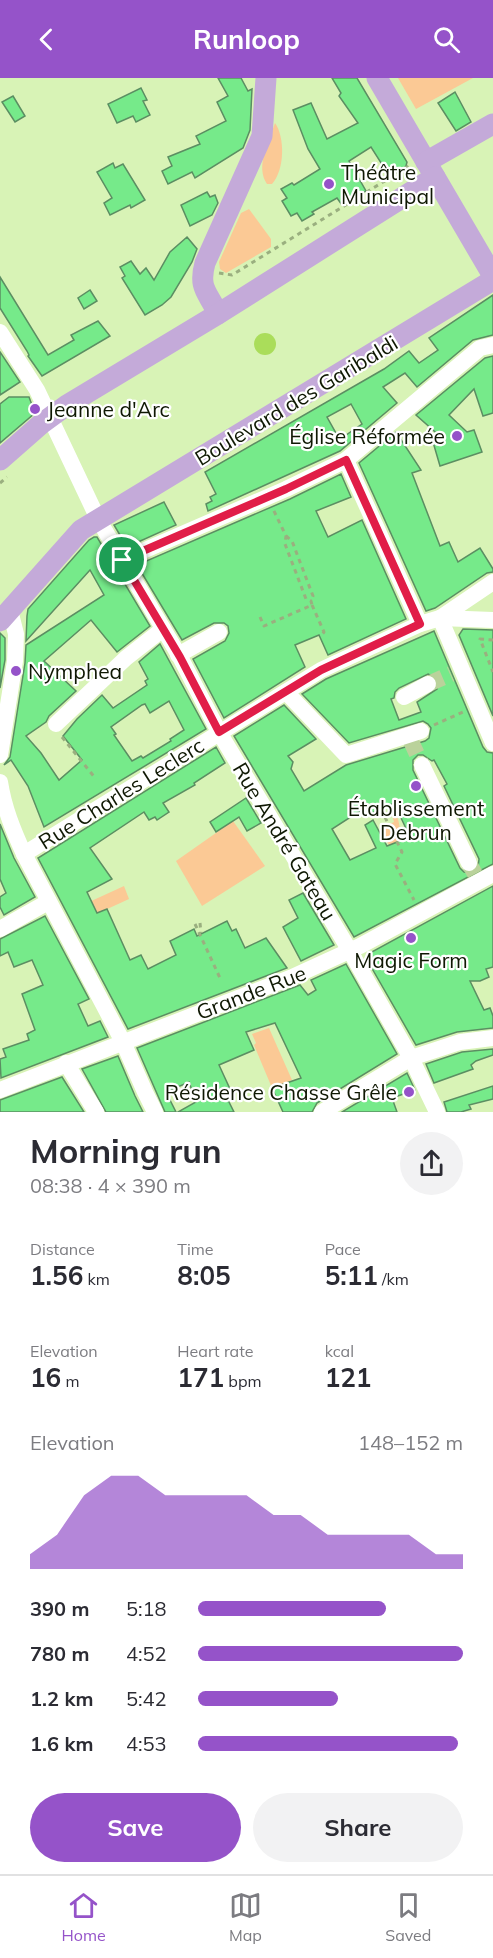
<!DOCTYPE html>
<meta charset="utf-8">
<style>
body{margin:0;font-family:Mulish,sans-serif;background:#f2f2f3;color:#2b2b33;height:100vh;display:flex;flex-direction:column;font-size:22px;white-space:nowrap}
*{box-sizing:border-box;margin:0}
p{font-size:20px;color:#7c7c81}
.icon{flex:none;width:33px;height:33px;fill:none;stroke:currentColor;stroke-width:2;stroke-linecap:round;stroke-linejoin:round}
.map{position:relative;height:1034px;overflow:hidden}
.side{display:flex;flex-direction:column;background:#fff;flex:1}
.side>*{flex:none}
.pin{position:absolute;display:grid;place-items:center;width:51px;height:51px;color:#fff;margin:-26px;border:3px solid #fff;border-radius:50%;box-shadow:0 2px 6px #0007}
.round{display:grid;place-items:center;flex:none;width:63px;height:63px;border-radius:32px;background:#f2f2f3}
.overview{display:flex;align-items:center;justify-content:space-between;height:102px;padding:0 30px}
h1{font-size:33px;font-weight:700;line-height:45px}
.metrics{display:grid;grid-template-columns:repeat(3,1fr);gap:9px;height:102px;padding:6px 30px}
.metrics div{display:grid;align-content:center}
.metrics b{font-size:26px;font-weight:700}
.metrics small{font-size:16px;font-weight:400}
.metrics p{font-size:16px}
.chart{height:168px;padding:12px 30px}
.chart p{display:flex;justify-content:space-between}
.chart svg{width:100%;height:108px;margin-top:6px;fill:#9553c9;opacity:.7}
.action{display:flex;gap:12px;margin-top:auto;padding:12px 30px}
.action a{flex:1;height:69px;border-radius:36px;background:#9553c9;color:#fff;font-size:24px;font-weight:700;line-height:69px;text-align:center}
.action a+a{background:#f2f2f3;color:#2b2b33}
ul{padding:0 30px;list-style:none;font-size:20px}
li{display:grid;grid-template-columns:96px 72px 1fr;align-items:center;height:45px}
li i{height:15px;border-radius:8px;background:#9553c9}
header{display:flex;justify-content:space-between;align-items:center;height:78px;padding:0 30px;background:#9553c9;color:#fff;font-size:27px;font-weight:700}
.tabs{display:flex;justify-content:space-around;align-items:center;height:84px;border-top:2px solid #e1e1e2;background:#fff;font-size:16px;color:#7c7c81}
.tabs a{display:grid;justify-items:center;gap:3px}
.tabs .current{color:#9553c9}
.map>svg:first-child{display:block}
</style>
<header><svg class="icon" aria-label="back" viewBox="0 0 24 24"><path d="M15 5l-7 7 7 7"/></svg>Runloop<svg class="icon" aria-label="search" viewBox="0 0 24 24"><circle cx="10" cy="10" r="6"/><path d="M15 15l6 6"/></svg></header>
<div class="map">
<svg width="493" height="1034" viewBox="0 0 493 1034">
<rect width="100%" height="100%" fill="#d8f3b6"/>
<g fill="#fbc995">
<path d="M 398,0 L 473,0 L 416,31 Z"/>
<path d="M 275,45 C 285,59 285,92 272,106 L 267,106 C 255,88 269,64 275,45 Z"/>
<path d="M 249,131 L 271,161 L 271,169 L 226,195 L 220,191 L 219,184 L 241,135 Z"/>
<path d="M 395,734 C 402,747 398,757 406,771 L 394,777 L 380,750 L 394,744 L 392,737 Z"/>
<path d="M 233,743 L 265,788 L 202,828 L 176,783 Z"/>
<path d="M 124,808 L 129,821 L 92,838 L 87,825 Z"/>
<path d="M 269,950 L 292,1002 L 272,1010 L 254,967 L 256,965 L 252,956 Z"/>
</g>
<circle fill="#aadd5a" cx="265" cy="266" r="11"/>
<g fill="#76ea8a" stroke="#5b8e62" stroke-width="1.5" fill-rule="evenodd">
<path d="M 218,0 L 241,0 L 248,13 L 252,11 L 250,52 L 243,70 L 195,100 L 192,94 L 168,106 L 162,93 L 172,88 L 168,79 L 200,66 L 196,58 L 226,43 L 217,24 L 228,18 Z"/>
<path d="M 332,0 L 357,0 L 407,84 L 406,88 L 390,99 L 371,69 L 349,83 L 366,113 L 342,127 L 337,120 L 312,134 L 314,136 L 302,143 L 297,135 L 291,138 L 282,123 L 287,120 L 281,111 L 292,105 L 294,107 L 320,91 L 308,71 L 293,32 L 311,25 L 327,61 L 358,45 L 339,18 L 341,15 Z"/>
<path d="M 141,10 L 147,22 L 143,23 L 150,37 L 136,44 L 133,38 L 117,45 L 108,26 Z"/>
<path d="M 455,14 L 471,44 L 456,53 L 438,25 Z"/>
<path d="M 13,18 L 25,38 L 15,44 L 2,24 Z"/>
<path d="M 113,85 L 115,90 L 123,86 L 145,122 L 131,130 L 130,127 L 110,137 L 104,125 L 112,120 L 97,94 Z"/>
<path d="M 207,114 L 210,119 L 215,117 L 218,125 L 212,137 L 190,148 L 181,127 Z"/>
<path d="M 187,159 L 197,171 L 192,184 L 171,219 L 162,227 L 145,237 L 122,200 L 125,198 L 120,189 L 131,183 L 140,196 L 146,190 L 154,202 L 170,174 Z"/>
<path d="M 0,199 L 48,277 L 74,262 L 71,257 L 98,243 L 110,258 L 42,298 L 28,278 L 29,277 L 27,273 L 0,230 Z"/>
<path d="M 90,212 L 97,223 L 84,231 L 78,220 Z"/>
<path d="M 493,217 L 493,257 L 473,262 L 417,309 L 405,295 L 383,309 L 397,325 L 340,373 L 208,433 L 206,426 L 212,423 L 210,419 L 216,416 L 205,394 L 384,291 L 409,273 L 419,285 L 438,272 L 429,260 ZM 351,326 L 362,346 L 346,357 L 336,355 L 327,339 Z"/>
<path d="M 0,274 L 20,304 L 0,317 Z"/>
<path d="M 493,278 L 493,335 L 483,338 L 474,311 L 449,337 L 467,354 L 474,352 L 482,374 L 440,388 L 433,364 L 443,361 L 416,337 L 485,280 Z"/>
<path d="M 9,319 L 29,319 L 35,335 L 0,365 L 0,326 Z"/>
<path d="M 396,354 L 421,392 L 412,395 L 440,468 L 449,464 L 458,484 L 480,470 L 493,491 L 493,494 L 487,495 L 435,530 L 426,533 L 359,385 Z"/>
<path d="M 341,396 L 351,419 L 316,433 L 328,459 L 362,442 L 406,541 L 328,577 L 319,557 L 295,567 L 305,589 L 224,640 L 193,581 L 225,563 L 229,555 L 228,548 L 224,545 L 214,545 L 182,562 L 137,487 L 290,421 Z"/>
<path d="M 164,424 L 176,447 L 127,469 L 114,447 Z"/>
<path d="M 94,459 L 97,459 L 150,548 L 117,574 L 91,542 L 44,583 L 76,613 L 49,638 L 46,644 L 26,658 L 41,675 L 59,702 L 82,682 L 63,658 L 77,641 L 102,617 L 113,630 L 147,607 L 145,603 L 148,601 L 139,584 L 160,566 L 206,651 L 44,749 L 28,708 L 11,682 L 4,687 L 10,679 L 25,585 L 26,567 L 104,517 L 90,492 L 26,563 L 27,538 L 28,531 L 89,462 ZM 169,623 L 184,652 L 170,661 L 171,663 L 143,680 L 141,678 L 132,683 L 114,657 L 116,656 L 111,649 L 142,627 L 145,626 L 150,635 Z"/>
<path d="M 463,551 L 493,552 L 493,638 L 459,557 Z"/>
<path d="M 434,553 L 483,669 L 487,674 L 493,675 L 493,786 L 354,859 L 234,658 L 284,627 L 316,661 L 288,678 L 293,684 L 291,691 L 304,713 L 346,687 L 425,663 L 429,660 L 431,650 L 428,646 L 423,643 L 349,665 L 302,616 L 326,601 ZM 428,596 L 437,601 L 437,611 L 417,624 L 421,634 L 399,642 L 391,621 L 394,620 L 395,614 L 399,610 ZM 418,677 L 423,677 L 432,683 L 434,682 L 447,706 L 444,708 L 479,781 L 478,790 L 473,795 L 464,794 L 460,790 L 413,692 L 413,682 ZM 394,725 L 410,759 L 387,768 L 373,742 L 365,747 L 376,770 L 350,782 L 332,751 L 366,729 L 370,736 Z"/>
<path d="M 0,555 L 5,560 L 5,582 L 0,610 Z"/>
<path d="M 216,669 L 225,685 L 194,705 L 195,707 L 163,725 L 169,734 L 157,742 L 155,739 L 149,742 L 144,734 L 90,770 L 112,801 L 87,814 L 97,835 L 107,831 L 130,882 L 141,877 L 148,891 L 176,877 L 170,863 L 194,851 L 197,858 L 227,843 L 232,853 L 236,851 L 245,870 L 266,860 L 287,890 L 128,951 L 38,780 Z"/>
<path d="M 246,720 L 261,745 L 247,753 L 239,739 L 216,754 L 210,744 Z"/>
<path d="M 0,746 L 14,780 L 35,819 L 4,837 L 0,829 L 0,819 L 6,815 L 0,801 Z"/>
<path d="M 493,808 L 493,889 L 486,891 L 489,899 L 480,903 L 470,903 L 484,932 L 490,930 L 493,938 L 493,950 L 457,954 L 416,967 L 366,880 L 368,876 Z"/>
<path d="M 303,815 L 334,867 L 301,883 L 283,849 L 298,840 L 289,822 Z"/>
<path d="M 45,838 L 89,921 L 78,926 L 88,948 L 100,943 L 108,959 L 1,1000 L 0,981 L 6,979 L 3,971 L 29,962 L 27,956 L 35,952 L 22,916 L 43,907 L 32,882 L 14,889 L 8,874 L 0,878 L 0,861 Z"/>
<path d="M 346,886 L 397,976 L 317,1025 L 312,1034 L 283,1034 L 272,1010 L 301,1000 L 275,945 L 246,954 L 254,972 L 219,987 L 230,1011 L 224,1014 L 234,1034 L 178,1034 L 196,1024 L 189,1004 L 166,1014 L 176,1034 L 165,1034 L 137,970 L 300,907 L 308,917 L 316,912 L 311,902 Z"/>
<path d="M 493,971 L 493,977 L 476,983 L 471,987 L 473,991 L 434,1005 L 426,986 L 462,974 Z"/>
<path d="M 118,978 L 135,1018 L 143,1034 L 106,1034 L 82,991 Z"/>
<path d="M 407,995 L 415,1012 L 392,1020 L 397,1034 L 342,1034 Z"/>
<path d="M 62,999 L 84,1034 L 0,1034 L 0,1022 Z"/>
<path d="M 493,1008 L 493,1021 L 469,1027 L 471,1031 L 461,1034 L 447,1034 L 444,1024 Z"/>
</g>
<g fill="none" stroke-linecap="round" stroke-linejoin="round">
<g stroke="#bad29b" stroke-width="16" stroke-dasharray="16 8" stroke-linecap="butt">
<path d="M 428,606 L 451,596"/>
<path d="M 410,661 L 422,687"/>
<path d="M 469,785 L 475,796"/>
</g>
<g stroke="#9aaf7f" stroke-width="3" stroke-dasharray="4.5 4.5" stroke-linecap="butt">
<path d="M 219,195 L 232,197 L 409,88"/>
<path d="M 0,405 L 7,399"/>
<path d="M 286,458 L 292,463 L 313,518 L 311,523"/>
<path d="M 312,527 L 324,554 L 320,559"/>
<path d="M 260,539 L 264,548 L 312,527 L 311,523 L 306,521 L 285,466 L 286,458 L 273,431"/>
<path d="M 493,562 L 480,561 L 493,594"/>
<path d="M 434,647 L 463,634"/>
<path d="M 62,659 L 96,701"/>
<path d="M 381,731 L 402,774 L 395,786 L 414,822"/>
<path d="M 200,845 L 201,855"/>
<path d="M 195,846 L 220,900"/>
</g>
<g stroke="#fff" stroke-width="16">
<path d="M 0,254 L 37,312 L 98,441 L 180,579 L 219,654 L 350,873 L 411,980 L 437,1034"/>
<path d="M 346,382 L 420,546"/>
<path d="M 122,482 L 286,411 L 346,382 L 480,270 L 493,267"/>
<path d="M 440,540 L 493,665"/>
<path d="M 440,540 L 493,542"/>
<path d="M 178,577 L 219,554"/>
<path d="M 286,614 L 346,677 L 421,653"/>
<path d="M 404,619 L 428,606"/>
<path d="M 56,646 L 126,580 L 163,551"/>
<path d="M 0,677 L 15,583 L 16,556 L 10,532"/>
<path d="M 422,687 L 469,785"/>
<path d="M 0,704 C 4,730 13,752 24,776 L 123,964 L 145,1014 L 155,1034"/>
<path d="M 24,776 L 321,592 L 420,546 L 440,540 L 493,504"/>
<path d="M 0,851 L 48,824"/>
<path d="M 66,985 L 96,1034"/>
<path d="M 0,1012 L 290,900 L 360,868 L 493,796"/>
<path d="M 322,1034 L 411,980 L 460,964 L 493,960"/>
</g>
<g stroke="#c4aad9" stroke-width="21">
<path d="M 377,0 L 493,198"/>
<path d="M 426,84 L 493,46"/>
<path d="M 218,236 C 208,214 198,211 205,185 L 262,58 L 266,0"/>
<path d="M 0,382 L 41,346 L 67,327 L 218,236 L 435,99"/>
<path d="M 0,543 L 81,452 L 493,202"/>
</g>
</g>
<g fill="none" stroke-linecap="round" stroke-linejoin="round">
<g stroke="#fff" stroke-width="12">
<path id="route" d="M 346,382 L 420,546 L 321,592 L 219,654 L 180,579 L 122,482 L 286,411 Z"/>
</g>
<use href="#route" stroke="#e11d48" stroke-width="8"/>
</g>
<g fill="#9553c9" stroke="#fff" stroke-width="2">
<circle cx="329" cy="106" r="6"/>
<circle cx="35" cy="331" r="6"/>
<circle cx="457" cy="358" r="6"/>
<circle cx="16" cy="593" r="6"/>
<circle cx="416" cy="708" r="6"/>
<circle cx="411" cy="860" r="6"/>
<circle cx="409" cy="1014" r="6"/>
</g>
<g text-anchor="middle" dominant-baseline="central" stroke-width="4.5" stroke-linejoin="round" paint-order="stroke">
<g font-size="21" fill="#0f1803" stroke="#fff" text-anchor="start">
<text x="341" y="94">Théâtre<tspan x="341" dy="24">Municipal</tspan></text>
<text x="47" y="331">Jeanne d'Arc</text>
<text x="445" y="358" text-anchor="end">Église Réformée</text>
<text x="28" y="593">Nymphea</text>
<text x="416" y="730" text-anchor="middle">Établissement<tspan x="416" dy="24">Debrun</tspan></text>
<text x="411" y="882" text-anchor="middle">Magic Form</text>
<text x="397" y="1014" text-anchor="end">Résidence Chasse Grêle</text>
</g>
<g font-size="21" fill="#0f1803" stroke="#fff">
<text transform="translate(296 322) rotate(-31)">Boulevard des Garibaldi</text>
<text transform="translate(121 715) rotate(-32)">Rue Charles Leclerc</text>
<text transform="translate(285 763) rotate(59)">Rue André Gateau</text>
<text transform="translate(251 914) rotate(-21)">Grande Rue</text>
</g>
</g>
</svg>
<div class="pin" style="left:122px;top:482px;background:#1e9e55"><svg class="icon" aria-label="arrive" viewBox="0 0 24 24"><path d="M6 21V4h12l-3 4 3 4H6"/></svg></div>
</div>
<section class="side">
<div class="overview"><div><h1>Morning run</h1><p>08:38 · 4 × 390 m</p></div><a class="round"><svg class="icon" aria-label="share" viewBox="0 0 24 24"><path d="M12 15V3M7 8l5-5 5 5M5 13v7h14v-7"/></svg></a></div>
<div class="metrics">
<div><p>Distance</p><b>1.56<small> km</small></b></div>
<div><p>Time</p><b>8:05</b></div>
<div><p>Pace</p><b>5:11<small> /km</small></b></div>
</div>
<div class="metrics">
<div><p>Elevation</p><b>16<small> m</small></b></div>
<div><p>Heart rate</p><b>171<small> bpm</small></b></div>
<div><p>kcal</p><b>121</b></div>
</div>
<div class="chart"><p><span>Elevation</span>148–152 m</p>
<svg viewBox="0 0 160 44" preserveAspectRatio="none"><path d="M0 44V38L10 30L20 14L30 6L40 6L50 14L60 14L70 14L80 14L90 22L100 22L110 30L120 30L130 30L140 30L150 38L160 38V44z"/></svg>
</div>
<ul>
<li><b>390 m</b>5:18<i style="width:71%"></i></li>
<li><b>780 m</b>4:52<i style="width:100%"></i></li>
<li><b>1.2 km</b>5:42<i style="width:53%"></i></li>
<li><b>1.6 km</b>4:53<i style="width:98%"></i></li>
</ul>
<div class="action"><a>Save</a><a>Share</a></div>
</section>
<nav class="tabs">
<a class="current"><svg class="icon" aria-label="home" viewBox="0 0 24 24"><path d="M3 11l9-7 9 7M6 9v11h12V9"/></svg>Home</a>
<a><svg class="icon" aria-label="map" viewBox="0 0 24 24"><path d="M3 6l6-2 6 2 6-2v14l-6 2-6-2-6 2zM9 4v14M15 6v14"/></svg>Map</a>
<a><svg class="icon" aria-label="saved" viewBox="0 0 24 24"><path d="M7 4h10v16l-5-4-5 4z"/></svg>Saved</a>
</nav>
